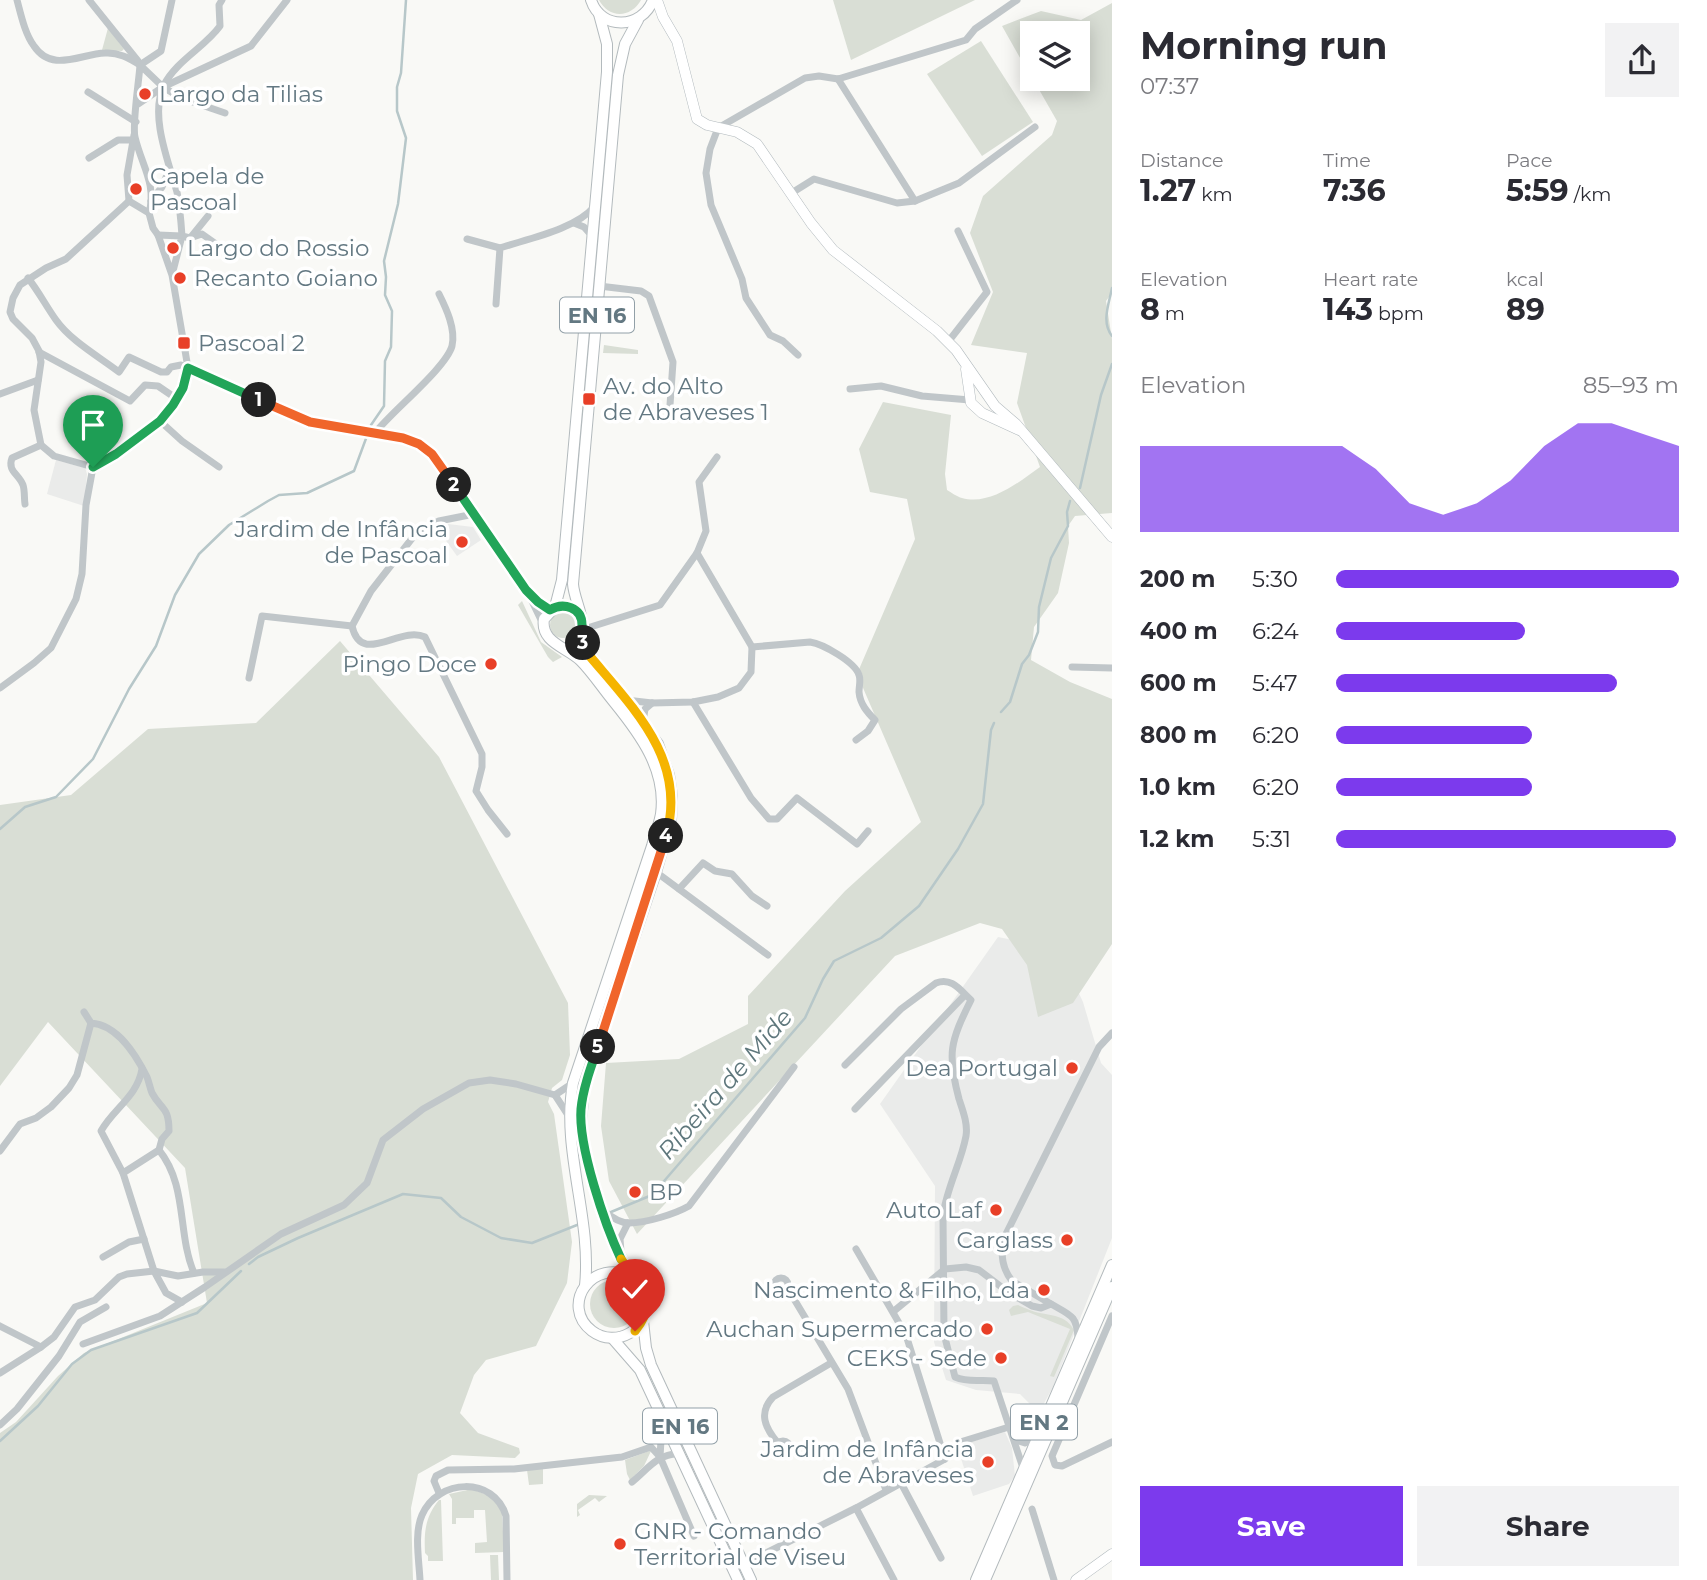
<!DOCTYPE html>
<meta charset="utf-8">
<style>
body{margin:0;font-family:Montserrat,sans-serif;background:#f2f2f3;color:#2b2b33;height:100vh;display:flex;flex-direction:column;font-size:26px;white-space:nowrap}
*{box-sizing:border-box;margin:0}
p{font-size:23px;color:#7c7c81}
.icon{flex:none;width:38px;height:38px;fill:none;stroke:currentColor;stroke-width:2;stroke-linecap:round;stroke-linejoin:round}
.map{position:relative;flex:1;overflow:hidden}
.side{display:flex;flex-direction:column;background:#fff;width:595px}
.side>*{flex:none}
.controls{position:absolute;left:1020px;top:21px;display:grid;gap:14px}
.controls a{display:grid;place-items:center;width:70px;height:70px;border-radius:0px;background:#fff;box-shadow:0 4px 18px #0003;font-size:35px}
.pin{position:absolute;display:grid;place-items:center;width:60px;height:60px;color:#fff;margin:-72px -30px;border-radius:50% 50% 50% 0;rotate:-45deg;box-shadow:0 0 7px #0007}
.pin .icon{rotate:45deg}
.km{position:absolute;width:35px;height:35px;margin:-18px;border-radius:50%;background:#222;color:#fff;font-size:19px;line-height:35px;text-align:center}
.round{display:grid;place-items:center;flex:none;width:74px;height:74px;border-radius:0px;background:#f2f2f3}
.overview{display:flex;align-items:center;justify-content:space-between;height:119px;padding:0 28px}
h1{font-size:38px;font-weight:700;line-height:52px}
.metrics{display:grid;grid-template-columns:repeat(3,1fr);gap:10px;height:119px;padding:7px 28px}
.metrics div{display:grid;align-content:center}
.metrics b{font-size:30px;font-weight:700}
.metrics small{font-size:19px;font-weight:400}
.metrics p{font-size:19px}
.chart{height:196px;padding:14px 28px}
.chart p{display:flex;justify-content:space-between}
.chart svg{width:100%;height:126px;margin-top:7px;fill:#7c3aed;opacity:.7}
.button{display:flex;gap:14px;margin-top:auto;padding:14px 28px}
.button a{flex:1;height:80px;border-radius:0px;background:#7c3aed;color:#fff;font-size:28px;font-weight:700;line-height:80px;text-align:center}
.button a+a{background:#f2f2f3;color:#2b2b33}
ul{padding:0 28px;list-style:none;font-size:23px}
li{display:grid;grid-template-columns:112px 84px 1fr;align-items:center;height:52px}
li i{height:18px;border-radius:9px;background:#7c3aed}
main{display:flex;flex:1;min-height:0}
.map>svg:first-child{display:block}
</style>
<main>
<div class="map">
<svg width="1112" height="1580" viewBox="0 0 1112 1580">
<rect width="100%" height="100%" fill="#f9f9f6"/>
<g fill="#eaebea">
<path d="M 56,460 L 85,468 L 87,474 L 84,506 L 47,494 Z"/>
<path d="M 448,524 L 473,527 L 481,540 L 457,556 L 439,531 Z"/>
<path d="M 998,937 L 1033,944 L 1070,974 L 1083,1002 L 1101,1063 L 1112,1075 L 1112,1238 L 1053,1387 L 1042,1407 L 1033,1407 L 1020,1394 L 976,1390 L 946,1380 L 934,1342 L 935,1186 L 880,1104 Z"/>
<path d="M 1005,1432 L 1012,1448 L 1015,1476 L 1009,1484 L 973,1496 L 957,1446 Z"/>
</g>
<g fill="#d9ded5">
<path d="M 599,0 L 641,0 C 631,18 609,19 599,0 Z"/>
<path d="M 833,0 L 975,0 L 851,60 Z"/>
<path d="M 1112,3 L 1112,293 L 1106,301 L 1112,339 L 1112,513 L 1075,516 L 1068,526 L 1069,543 L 1058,593 L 1034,627 L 1031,660 L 1070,682 L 1112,699 L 1112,944 L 1073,1003 L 1038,1017 L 1027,965 L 1002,929 L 980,923 L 895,956 L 637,1234 L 609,1181 L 601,1126 L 606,1063 L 679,1059 L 748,1024 L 748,996 L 845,891 L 921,822 L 857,674 L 915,539 L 907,499 L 870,492 L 859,449 L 883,402 L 951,415 L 945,474 L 947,490 C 951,492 957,497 962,498 C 990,506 1019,482 1040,467 L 1017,403 L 1027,353 L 971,345 L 993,292 L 970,233 L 983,196 L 1052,135 L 1057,121 L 1033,79 L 1078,79 L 1078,33 L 1032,33 L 1032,79 L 1002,26 L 1041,11 L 1081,20 Z"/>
<path d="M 108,28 L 124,49 L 122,51 L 102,50 Z"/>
<path d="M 981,41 L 1033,122 L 982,156 L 927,74 Z"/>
<path d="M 604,345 L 638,350 L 638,354 L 603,353 Z"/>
<path d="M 522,601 L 541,642 L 562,657 L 553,662 L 548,657 L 518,605 Z"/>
<circle cx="563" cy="625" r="13"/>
<path d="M 340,641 L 439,757 L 568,1003 L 570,1055 L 562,1080 L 552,1088 L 548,1102 L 554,1114 L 572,1242 L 567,1283 L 536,1346 L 486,1360 L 474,1375 L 460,1413 L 478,1433 L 519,1448 L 520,1453 L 515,1458 L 452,1455 L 418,1474 L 411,1508 L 413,1580 L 0,1580 L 0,1433 L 16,1422 L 58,1376 L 84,1353 L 207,1303 L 185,1168 L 48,1022 L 0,1086 L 0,805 L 71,795 L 148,729 L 256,723 Z"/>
<circle cx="614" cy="1304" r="24"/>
<path d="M 1018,1305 C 1025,1308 1033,1312 1040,1313 C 1055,1316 1066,1316 1074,1330 L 1054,1377 L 1050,1376 L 1070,1329 L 1028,1312 L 1011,1316 L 1009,1310 L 1013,1306 Z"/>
<path d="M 649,1451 L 651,1451 L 644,1466 L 630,1480 L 627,1474 L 625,1460 Z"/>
<path d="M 543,1467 L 543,1484 L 529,1485 L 527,1470 Z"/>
<path d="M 472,1489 L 492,1497 L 502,1512 L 504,1552 L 475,1553 L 475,1543 L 487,1542 L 485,1510 L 474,1510 L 474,1518 L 456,1518 L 456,1524 L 452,1524 L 452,1499 L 449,1494 Z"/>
<path d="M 589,1495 L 607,1496 L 599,1502 L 595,1498 L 578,1510 L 580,1515 L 577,1517 L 577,1504 Z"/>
<path d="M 439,1500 L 441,1500 L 443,1561 L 428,1561 L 428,1556 L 425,1553 C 424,1532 425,1517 439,1500 Z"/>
<path d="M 490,1555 L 498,1555 L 499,1580 L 491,1580 Z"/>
</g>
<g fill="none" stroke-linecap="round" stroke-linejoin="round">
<g stroke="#b7c7c9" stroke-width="2.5">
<path d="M 1112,288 C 1109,304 1101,322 1112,336"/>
<path d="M 1080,488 L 1101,395 L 1112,364"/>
<path d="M 1001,712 L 1010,702 L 1022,664 L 1029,655 L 1038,632 L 1039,607 L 1051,558 L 1068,526 L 1067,512 L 1070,501"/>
<path d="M 0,829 L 25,807 L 56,797 L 93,759 L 129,689 L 156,646 L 175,595 L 199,554 L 229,525 L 268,501 L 279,495 L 307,493 L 354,471 L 371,425 L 384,406 L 385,361 L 391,347 L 392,311 L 385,295 L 386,277 L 384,261 L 398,204 L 406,138 L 397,111 L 397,87 L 401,73 L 406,0"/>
<path d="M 611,1212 L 652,1195 L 805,1018 L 823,979 L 834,961 L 881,938 L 919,906 L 958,849 L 983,804 L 991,730 L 994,723"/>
<path d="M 249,1264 L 258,1257 L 298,1238 L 403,1194 L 441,1198 L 461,1217 L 501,1238 L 532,1243 L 577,1225"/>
<path d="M 0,1441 L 38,1406 L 72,1364 L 91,1350 L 197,1313 L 241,1271"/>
</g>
<g stroke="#b2babe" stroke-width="11">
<g id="secondary">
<path d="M 657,0 L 663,17 L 677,41 L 697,119 L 707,125 L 737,132 L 757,144 L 811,223 L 833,250 L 937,331 L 956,350 L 995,406 L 1016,424 L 1112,537"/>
<path d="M 966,369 L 971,403 L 982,413 L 1019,430"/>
<path d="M 1076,1580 L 1112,1554"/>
</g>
</g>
<g stroke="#b3babd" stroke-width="12">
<g id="primary">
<path d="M 591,0 C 601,31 642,29 653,0"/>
<path d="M 555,607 L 562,580 L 607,72 L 607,44 L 599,14"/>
<path d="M 579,614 L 568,606 L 555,607 L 544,619 C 540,642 566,647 580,660 C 593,673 603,689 614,702 C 640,734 667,770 661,814 C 659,825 655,835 652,846 L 573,1083 C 561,1151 592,1217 585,1286"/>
<path d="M 634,1278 C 592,1255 559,1306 592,1331 C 616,1349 650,1329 647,1300 C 644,1283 627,1271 620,1255 C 605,1224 586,1166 582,1133 C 580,1117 583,1101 585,1085 L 656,872 L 671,820 L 672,796 L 669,775 L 658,744 L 584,647 C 581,638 583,633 582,624 C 582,611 574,598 573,584 L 618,75 L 625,44 L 638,20"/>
<path d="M 643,1321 L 646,1348 L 651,1365 L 751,1580"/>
<path d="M 613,1339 L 640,1370 L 738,1580"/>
<path d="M 976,1580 L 1112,1265"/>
<path d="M 985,1580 L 1112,1287"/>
</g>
</g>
<g stroke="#c0c6c9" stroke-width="7">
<path d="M 17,0 C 21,15 25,34 34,46 C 52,73 80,54 105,53 C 118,52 129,58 140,65"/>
<path d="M 89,0 L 138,61"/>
<path d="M 140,65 L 161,51 L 172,0"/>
<path d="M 838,79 L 915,201"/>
<path d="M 165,86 L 251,46 L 287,0"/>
<path d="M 163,87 L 181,98 L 225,113"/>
<path d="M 88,92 L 136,122"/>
<path d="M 134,135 L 127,175 L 129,201 L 149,213 C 157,184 141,164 135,137 C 132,125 139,81 140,65 L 163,87 L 138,104"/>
<path d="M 89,158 L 118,140 L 134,140"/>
<path d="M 790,194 L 814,179 L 897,203 L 915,201 L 959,183 L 1035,127"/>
<path d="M 151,201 L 162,187 L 169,170"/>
<path d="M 149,213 L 153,228 L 158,235"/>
<path d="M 574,223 L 584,227 L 592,236"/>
<path d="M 191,237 L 208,216"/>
<path d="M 467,239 L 500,248"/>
<path d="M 219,246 L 202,234 L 190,238 L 182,236 C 181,221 180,207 177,192 C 169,163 149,115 164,85 C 176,61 205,47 220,26 L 219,5 L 222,0"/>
<path d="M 28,278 C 39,292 46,306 56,320 C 71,341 98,356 119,372 L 129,357 L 161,372 L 167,372 L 171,367 L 181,365 C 225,381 265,408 309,422 C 350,435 397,427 432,454 L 526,590 L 550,610"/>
<path d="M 599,286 L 641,291 L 649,296 L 673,362 L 670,405"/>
<path d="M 496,304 L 500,248 C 527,239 576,229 594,207"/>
<path d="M 948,342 L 987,292 L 958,231"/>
<path d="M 39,352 L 130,401 L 145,385 L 158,386 L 177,399"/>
<path d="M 798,355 L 783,341 L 770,335 L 746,298 L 742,279 L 711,205 L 706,173 L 710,149 L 718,128 L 805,78 L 819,76 L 838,79 L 966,40 L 975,29 L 1017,0"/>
<path d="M 850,389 L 881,386 L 922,396 L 970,400"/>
<path d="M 0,394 L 38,380"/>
<path d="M 160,421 L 182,441 L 219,467"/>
<path d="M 375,433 C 391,412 446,368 452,346 C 456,329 446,308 439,294"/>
<path d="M 97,464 L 105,447"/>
<path d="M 93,467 L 54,456 L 41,445 L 34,410 L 41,362 L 39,351 L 32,338 L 13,319 L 10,312 L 13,298 L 20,285 L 46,268 L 66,259 L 129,201"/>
<path d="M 93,467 L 116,454 L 160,421 L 173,405 L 183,388 L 188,368 L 172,275 L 158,235 L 182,236 L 172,275"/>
<path d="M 25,504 C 24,499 25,491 23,485 C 19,474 7,471 12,458 L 41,445"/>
<path d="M 530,597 L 543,624"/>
<path d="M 352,626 C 361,667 400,625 425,637 L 482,754 L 482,767 L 476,791 L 488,810 L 507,834"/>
<path d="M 581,630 L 660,605 L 697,553 L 706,531 L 699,482 L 717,457"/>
<path d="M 752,647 L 810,642 C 823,644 855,662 859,675 C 861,680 859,686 859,692 C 860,704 867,712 875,720 L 868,731 L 856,740"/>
<path d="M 1072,667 L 1112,668"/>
<path d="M 249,678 L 262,616 L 352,626 L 371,591 L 417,532 L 439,521 L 474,514"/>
<path d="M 0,688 L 34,663 L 51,648 L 76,599 L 82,574 L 86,505 L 93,467"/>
<path d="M 626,700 L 652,703 L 693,702 L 718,697 L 739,688 L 751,672 L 752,647 L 697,553"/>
<path d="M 693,702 L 751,798 L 769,819 L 777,819 L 797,798 L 857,844 L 868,831"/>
<path d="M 643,722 L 645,709 L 652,703"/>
<path d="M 656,872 L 768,955"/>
<path d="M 679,889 L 703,863 L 715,871 L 732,874 L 752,896 L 767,906"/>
<path d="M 84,1012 L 91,1023 C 118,1025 136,1055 147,1077 C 149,1082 150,1088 152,1093 C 161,1110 169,1106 169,1131 L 162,1139 L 159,1150 L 123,1173 L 154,1271 L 166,1293 L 182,1302"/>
<path d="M 845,1065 L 901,1009 L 936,983 C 952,977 960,990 971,1000 C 950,1042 947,1054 959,1099 C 963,1111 968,1124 966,1136 C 961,1163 947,1187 943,1215 L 944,1334 L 955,1377 C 969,1383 980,1379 994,1381 L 1023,1468"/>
<path d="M 555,1095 L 573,1083"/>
<path d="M 855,1109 L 965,995"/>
<path d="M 159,1150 C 188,1186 177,1233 194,1273"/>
<path d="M 0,1151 L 20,1124 L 36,1118 L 51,1107 L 69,1088 L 77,1075 L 91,1023"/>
<path d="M 123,1173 L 101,1131 C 114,1108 137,1097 142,1069"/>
<path d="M 604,1211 C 611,1217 620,1223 629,1223 C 646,1223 675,1214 689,1206 L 794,1067"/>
<path d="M 621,1252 L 620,1239 L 628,1223"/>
<path d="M 103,1257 L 129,1242 L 144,1239"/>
<circle cx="781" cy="1285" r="7"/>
<path d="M 788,1289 L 848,1389 L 886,1490"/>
<path d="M 1051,1304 L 1012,1281 C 1002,1268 1001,1256 1003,1240 L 1099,1047 L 1112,1033"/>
<path d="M 894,1311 L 945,1269 L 966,1267 L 979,1270 L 1008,1292 L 1032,1306 L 1041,1308 L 1051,1304 C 1070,1315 1077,1315 1078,1338"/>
<path d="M 1112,1316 L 1052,1456 L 1055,1465 L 1062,1466 L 1112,1442"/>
<path d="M 0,1326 L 41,1347"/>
<path d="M 83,1344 L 160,1316 L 205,1287 L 281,1234 L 344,1205 L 367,1183 L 383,1140 L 423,1109 L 469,1083 L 490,1080 L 516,1084 L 555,1095 L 568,1115"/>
<path d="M 0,1373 L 41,1347 L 54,1337 L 75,1307 L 95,1300 L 119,1277 L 127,1274 L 154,1271 L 178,1276 L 203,1272 L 224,1272"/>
<path d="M 0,1425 L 17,1409 L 59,1356 L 80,1322 L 106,1307"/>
<path d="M 1016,1440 L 1025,1443 L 1037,1438"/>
<circle cx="783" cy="1448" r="7"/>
<path d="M 778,1443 C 765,1428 758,1413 773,1397 L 831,1363"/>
<path d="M 660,1457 L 662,1423"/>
<path d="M 945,1459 L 957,1443 L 1009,1427"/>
<path d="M 632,1482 C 647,1470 658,1453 679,1454"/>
<path d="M 901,1483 L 941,1558"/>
<path d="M 439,1493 L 434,1481 L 436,1476 L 448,1470 L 514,1469 L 622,1457 L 651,1447 L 660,1457 L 694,1536"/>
<path d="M 856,1508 L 894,1580"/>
<path d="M 1032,1509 L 1054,1580"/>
<path d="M 744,1564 L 856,1508 L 945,1459 L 906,1335 L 856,1249"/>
<path d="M 420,1580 C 419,1560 414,1533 422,1515 C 438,1478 494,1476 506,1516 L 507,1580"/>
</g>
<use href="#secondary" stroke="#fff" stroke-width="10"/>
<use href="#primary" stroke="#fff" stroke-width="10"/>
</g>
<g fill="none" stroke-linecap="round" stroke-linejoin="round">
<g stroke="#fff" stroke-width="14">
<path id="split-1" d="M 93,467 L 116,454 L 160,421 L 173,405 L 183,388 L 188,368 L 259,400"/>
</g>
<g stroke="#fff" stroke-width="14">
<path id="split-2" d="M 259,400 L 310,422 L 403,438 L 419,444 L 432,454 L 454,485"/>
</g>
<g stroke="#fff" stroke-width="14">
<path id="split-3" d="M 454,485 L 526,590 L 538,602 L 550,610 C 563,602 582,607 582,625 C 583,632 581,636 583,643"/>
</g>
<g stroke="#fff" stroke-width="14">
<path id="split-4" d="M 583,643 L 588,654 C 633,708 688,760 666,836"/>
</g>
<g stroke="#fff" stroke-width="14">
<path id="split-5" d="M 598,1047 L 666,836"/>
</g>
<g stroke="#fff" stroke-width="14">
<path id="split-6" d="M 598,1047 C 591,1067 583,1088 581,1109 C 578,1146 605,1225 621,1259"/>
</g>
<g stroke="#fff" stroke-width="14">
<path id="split-7" d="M 621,1259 C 639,1285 660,1301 635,1331"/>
</g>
<use href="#split-1" stroke="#22a559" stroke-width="9"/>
<use href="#split-2" stroke="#f0652b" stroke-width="9"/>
<use href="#split-3" stroke="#22a559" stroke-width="9"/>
<use href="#split-4" stroke="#f5b400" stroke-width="9"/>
<use href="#split-5" stroke="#f0652b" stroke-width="9"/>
<use href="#split-6" stroke="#22a559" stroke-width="9"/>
<use href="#split-7" stroke="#f5b400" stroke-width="9"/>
</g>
<g fill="#e83f27" stroke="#fff" stroke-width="2.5">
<circle cx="145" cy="94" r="7"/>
<circle cx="136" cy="189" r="7"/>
<circle cx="173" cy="248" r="7"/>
<circle cx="180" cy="278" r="7"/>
<rect x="177" y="336" width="14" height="14" rx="3.5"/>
<rect x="582" y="392" width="14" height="14" rx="3.5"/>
<circle cx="462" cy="542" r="7"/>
<circle cx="491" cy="664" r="7"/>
<circle cx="1072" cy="1068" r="7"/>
<circle cx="635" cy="1192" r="7"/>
<circle cx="996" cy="1210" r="7"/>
<circle cx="1067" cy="1240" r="7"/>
<circle cx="1044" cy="1290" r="7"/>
<circle cx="987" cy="1329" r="7"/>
<circle cx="1001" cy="1358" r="7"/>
<circle cx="988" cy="1462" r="7"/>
<circle cx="620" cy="1544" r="7"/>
</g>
<g text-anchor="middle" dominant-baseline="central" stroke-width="7" stroke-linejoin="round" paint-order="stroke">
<g fill="#fff" stroke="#92a0a8" stroke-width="2">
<rect x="560" y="297.5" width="74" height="35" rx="5"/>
<rect x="1011" y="1404.5" width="66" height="35" rx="5"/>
<rect x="643" y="1408.5" width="74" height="35" rx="5"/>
</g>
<g font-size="21" font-weight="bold" fill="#637882">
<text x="597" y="315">EN 16</text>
<text x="1044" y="1422">EN 2</text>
<text x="680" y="1426">EN 16</text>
</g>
<g font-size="23" fill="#637882" stroke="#fff" text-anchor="end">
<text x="159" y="94" text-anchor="start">Largo da Tilias</text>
<text x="150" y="176" text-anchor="start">Capela de<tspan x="150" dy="26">Pascoal</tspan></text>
<text x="187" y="248" text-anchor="start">Largo do Rossio</text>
<text x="194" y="278" text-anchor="start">Recanto Goiano</text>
<text x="198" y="343" text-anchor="start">Pascoal 2</text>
<text x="603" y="386" text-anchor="start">Av. do Alto<tspan x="603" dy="26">de Abraveses 1</tspan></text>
<text x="448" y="529">Jardim de Infância<tspan x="448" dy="26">de Pascoal</tspan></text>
<text x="477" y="664">Pingo Doce</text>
<text x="1058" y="1068">Dea Portugal</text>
<text x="649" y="1192" text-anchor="start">BP</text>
<text x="982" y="1210">Auto Laf</text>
<text x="1053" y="1240">Carglass</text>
<text x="1030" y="1290">Nascimento &amp; Filho, Lda</text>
<text x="973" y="1329">Auchan Supermercado</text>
<text x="987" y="1358">CEKS - Sede</text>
<text x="974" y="1449">Jardim de Infância<tspan x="974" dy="26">de Abraveses</tspan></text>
<text x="634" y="1531" text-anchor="start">GNR - Comando<tspan x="634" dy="26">Territorial de Viseu</tspan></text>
</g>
<g font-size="24" font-style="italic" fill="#5e777c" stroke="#fff">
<text transform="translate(725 1084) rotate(-49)">Ribeira de Mide</text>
</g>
</g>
</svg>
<div class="controls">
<a><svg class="icon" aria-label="layers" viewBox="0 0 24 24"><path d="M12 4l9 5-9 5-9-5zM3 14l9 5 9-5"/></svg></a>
</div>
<div class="pin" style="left:93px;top:467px;background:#1e9e55"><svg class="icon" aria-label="arrive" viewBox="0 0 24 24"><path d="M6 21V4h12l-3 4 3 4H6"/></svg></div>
<div class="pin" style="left:635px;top:1331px;background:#d93025"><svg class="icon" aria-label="check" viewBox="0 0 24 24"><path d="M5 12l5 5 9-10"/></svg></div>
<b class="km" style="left:259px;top:400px">1</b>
<b class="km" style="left:454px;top:485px">2</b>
<b class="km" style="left:583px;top:643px">3</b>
<b class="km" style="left:666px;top:836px">4</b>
<b class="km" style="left:598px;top:1047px">5</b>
</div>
<section class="side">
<div class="overview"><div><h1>Morning run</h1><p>07:37</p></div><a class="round"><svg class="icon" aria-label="share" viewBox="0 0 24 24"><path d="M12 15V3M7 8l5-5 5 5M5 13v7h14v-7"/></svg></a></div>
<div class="metrics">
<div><p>Distance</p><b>1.27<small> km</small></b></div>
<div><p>Time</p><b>7:36</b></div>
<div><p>Pace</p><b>5:59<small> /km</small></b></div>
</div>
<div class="metrics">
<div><p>Elevation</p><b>8<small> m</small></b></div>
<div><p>Heart rate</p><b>143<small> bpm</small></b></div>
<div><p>kcal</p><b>89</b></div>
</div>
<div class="chart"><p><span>Elevation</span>85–93 m</p>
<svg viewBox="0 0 160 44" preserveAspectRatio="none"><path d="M0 44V14L10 14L20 14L30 14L40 14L50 14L60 14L70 22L80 34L90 38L100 34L110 26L120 14L130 6L140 6L150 10L160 14V44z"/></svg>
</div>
<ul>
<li><b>200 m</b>5:30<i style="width:100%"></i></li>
<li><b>400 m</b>6:24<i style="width:55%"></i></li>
<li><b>600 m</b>5:47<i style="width:82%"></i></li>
<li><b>800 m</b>6:20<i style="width:57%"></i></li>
<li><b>1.0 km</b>6:20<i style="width:57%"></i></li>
<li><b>1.2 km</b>5:31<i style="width:99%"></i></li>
</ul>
<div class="button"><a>Save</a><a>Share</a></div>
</section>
</main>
